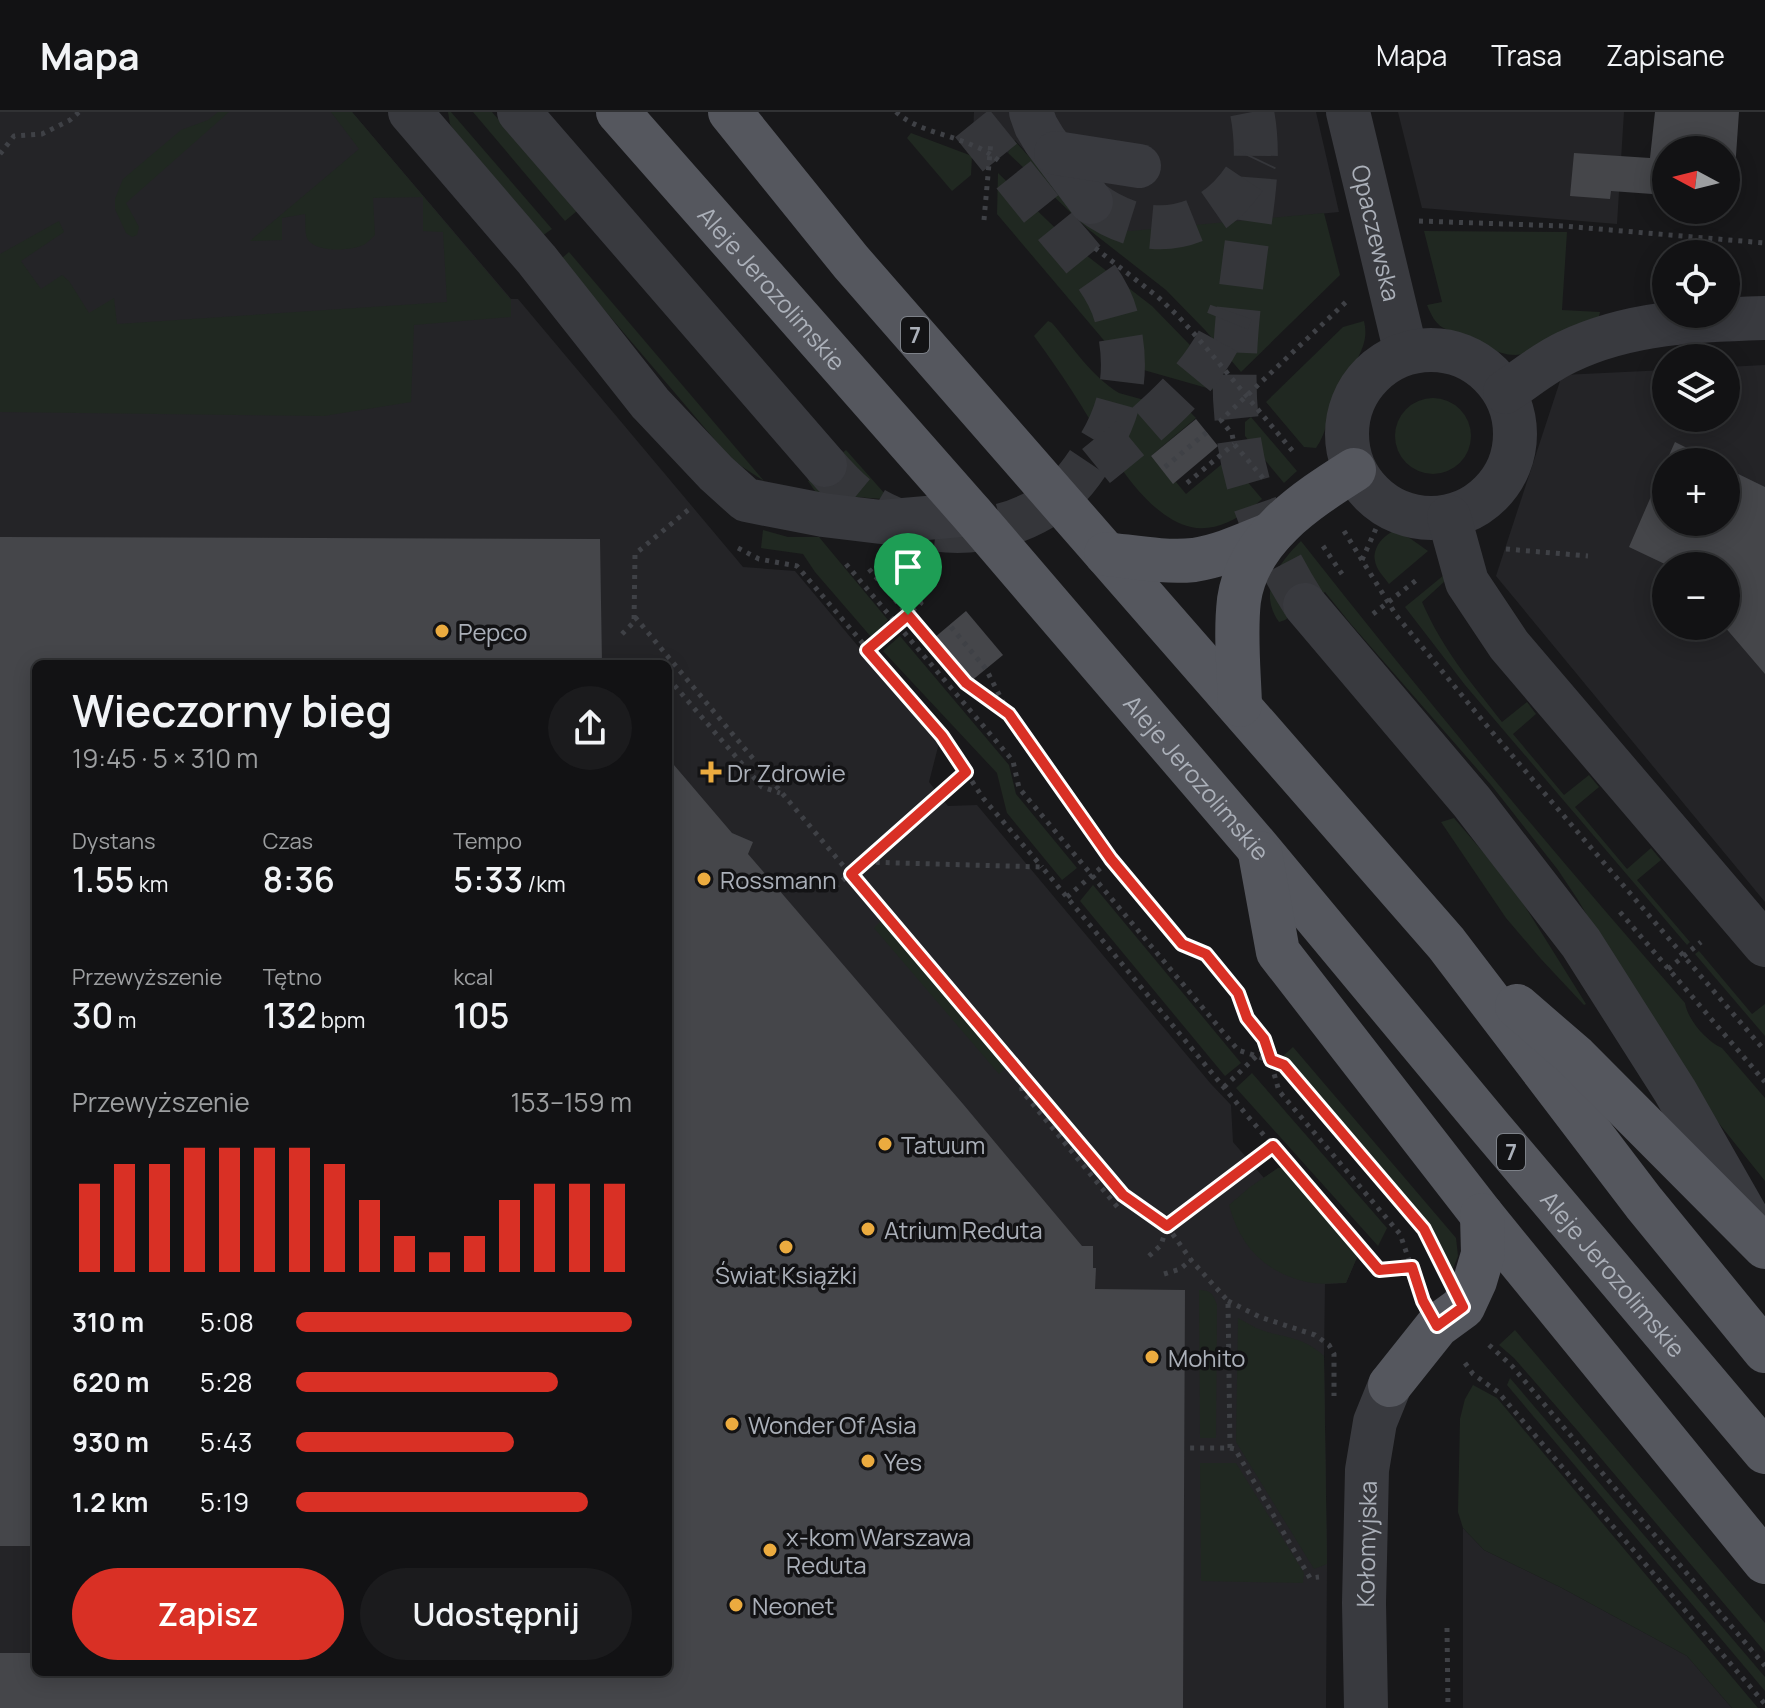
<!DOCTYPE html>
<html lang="pl">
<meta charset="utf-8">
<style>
body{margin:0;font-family:Manrope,sans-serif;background:#1b1b1d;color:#f1f3f6;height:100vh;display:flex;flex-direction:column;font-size:30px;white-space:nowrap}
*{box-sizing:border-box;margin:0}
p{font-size:26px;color:#9c9ea0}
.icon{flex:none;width:44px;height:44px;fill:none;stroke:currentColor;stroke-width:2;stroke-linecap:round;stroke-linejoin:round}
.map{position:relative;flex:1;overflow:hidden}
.panel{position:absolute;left:32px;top:548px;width:640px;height:1016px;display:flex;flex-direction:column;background:#121214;border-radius:12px;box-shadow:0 4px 20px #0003,0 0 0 2px #313234}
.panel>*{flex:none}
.needle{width:52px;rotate:277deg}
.controls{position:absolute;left:1652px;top:24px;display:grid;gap:16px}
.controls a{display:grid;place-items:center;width:88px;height:88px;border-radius:50%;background:#121214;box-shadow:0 4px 20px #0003,0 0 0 2px #313234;font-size:40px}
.pin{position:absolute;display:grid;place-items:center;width:68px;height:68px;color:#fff;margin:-82px -34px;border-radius:50% 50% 50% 0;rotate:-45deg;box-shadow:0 0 8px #0007}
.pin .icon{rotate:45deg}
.round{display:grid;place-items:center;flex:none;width:84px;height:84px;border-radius:42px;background:#1b1b1d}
.summary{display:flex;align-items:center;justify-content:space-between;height:136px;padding:0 40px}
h1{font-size:44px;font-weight:600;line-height:60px}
.stats{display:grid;grid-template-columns:repeat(3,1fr);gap:12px;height:136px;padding:8px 40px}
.stats div{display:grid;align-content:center}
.stats b{font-size:34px;font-weight:600}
.stats small{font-size:22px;font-weight:400}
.stats p{font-size:22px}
.chart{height:224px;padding:16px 40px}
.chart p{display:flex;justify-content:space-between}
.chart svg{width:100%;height:144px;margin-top:8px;stroke:#d93025;stroke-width:6}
.action{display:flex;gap:16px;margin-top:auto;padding:16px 40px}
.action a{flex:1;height:92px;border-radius:48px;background:#d93025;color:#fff;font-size:32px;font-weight:600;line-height:92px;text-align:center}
.action a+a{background:#1b1b1d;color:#f1f3f6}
ul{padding:0 40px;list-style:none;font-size:26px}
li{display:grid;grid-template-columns:128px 96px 1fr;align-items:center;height:60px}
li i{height:20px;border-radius:10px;background:#d93025}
header{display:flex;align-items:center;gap:48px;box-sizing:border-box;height:112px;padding:0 40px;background:#121214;border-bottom:2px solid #313234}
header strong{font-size:38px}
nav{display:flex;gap:44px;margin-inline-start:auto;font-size:28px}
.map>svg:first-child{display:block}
</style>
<header>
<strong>Mapa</strong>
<nav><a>Mapa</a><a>Trasa</a><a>Zapisane</a></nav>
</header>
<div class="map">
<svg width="1765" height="1596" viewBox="0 0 1765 1596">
<rect width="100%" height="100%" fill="#18181a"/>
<g fill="#242427" fill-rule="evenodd">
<path d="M 0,0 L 352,0 L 511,187 L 518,187 L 743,455 L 795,459 L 939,631 L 929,670 L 948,694 L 977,693 L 1211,972 L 1231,993 L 1233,1030 L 1264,1066 L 1278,1056 L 1284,1056 L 1297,1074 L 1358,1143 L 1346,1171 L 1325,1172 L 1324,1244 L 1327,1452 L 1326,1596 L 0,1596 ZM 36,552 L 668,552 L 668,1560 L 36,1560 Z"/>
<path d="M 974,0 L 1316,0 L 1339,100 L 1131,120 L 1101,118 L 1082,103 L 1015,28 L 1008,41 L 1002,35 L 973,22 Z"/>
<path d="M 1398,0 L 1624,0 L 1617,112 L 1422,96 Z"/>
<path d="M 1765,253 L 1765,790 L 1496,464 L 1562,263 L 1666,258 L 1666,306 L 1726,306 L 1726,255 ZM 1666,350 L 1726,350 L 1726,410 L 1666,410 ZM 1666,454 L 1726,454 L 1726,514 L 1666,514 Z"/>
<path d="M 1463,1416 L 1484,1438 L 1562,1476 L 1687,1544 L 1732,1596 L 1463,1596 Z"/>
</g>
<g fill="#202821">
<path d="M 218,0 L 229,0 L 126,91 L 139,115 L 137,123 L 132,125 L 126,121 L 115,97 L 115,87 L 123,67 L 181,18 L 208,8 Z"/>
<path d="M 331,0 L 352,0 L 511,188 L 511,205 L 414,213 L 411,290 L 324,304 L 0,300 L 0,142 L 59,109 L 64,120 L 21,149 L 41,177 L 62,163 L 69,169 L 89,201 L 114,186 L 117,212 L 447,190 L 443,120 L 423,119 L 423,85 L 373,86 L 375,123 C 372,126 369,129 365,132 C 353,139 317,141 308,128 C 304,122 306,109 305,102 L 282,106 L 282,128 L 250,129 L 359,37 Z"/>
<path d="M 448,0 L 451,0 L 552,117 L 542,124 L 457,24 L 450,12 Z"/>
<path d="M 473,0 L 492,0 L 577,99 L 565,109 Z"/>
<path d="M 911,21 L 972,44 L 971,63 L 952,79 L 907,26 Z"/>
<path d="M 1014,28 L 1082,103 L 1101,118 L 1131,119 L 1324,101 L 1340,163 L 1241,260 L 1205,218 L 1166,178 L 1088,117 L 1008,41 Z"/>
<path d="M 998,61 L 1073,133 L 1152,194 L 1189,232 L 1226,275 L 1221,280 L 1133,255 L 1118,245 L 997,102 Z"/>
<path d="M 1424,119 L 1567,120 L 1562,198 L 1600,200 L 1597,212 C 1574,222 1540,243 1515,243 C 1496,243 1479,230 1462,223 C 1441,216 1436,215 1427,193 L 1442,190 Z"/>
<path d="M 569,140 L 764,369 L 741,354 L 726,341 L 561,147 Z"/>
<path d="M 1048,209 L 1052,211 C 1073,235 1091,264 1119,281 L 1191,301 L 1196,306 L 1151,344 L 1173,371 L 1176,370 L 1186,382 L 1222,352 L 1234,354 L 1262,387 C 1244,404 1216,421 1191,415 C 1139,403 1100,321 1072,279 C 1060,260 1047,242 1034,224 Z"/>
<path d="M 1364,209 C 1366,218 1366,225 1363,234 C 1358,250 1345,262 1338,278 C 1329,297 1328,319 1316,336 L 1304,335 L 1266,290 L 1343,215 Z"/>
<circle cx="1433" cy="324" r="38"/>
<path d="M 1251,305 L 1297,359 L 1284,371 L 1245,324 L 1245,310 Z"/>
<path d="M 846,338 L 885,382 L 887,385 L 883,387 L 817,382 L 808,369 Z"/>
<path d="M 763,418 L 788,425 L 819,425 L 888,508 L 872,526 L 815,460 L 803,442 L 761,436 Z"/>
<path d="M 1395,419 L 1411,427 L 1428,439 L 1389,472 C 1384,465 1376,457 1375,449 C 1372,436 1384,422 1395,419 Z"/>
<path d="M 1301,429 C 1425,587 1553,740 1685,891 C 1688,908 1706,929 1722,936 L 1765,986 L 1765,1069 L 1693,979 L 1664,934 L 1578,788 L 1558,758 L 1492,674 L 1350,511 L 1325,480 L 1285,508 L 1279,510 C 1257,479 1279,451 1301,429 Z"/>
<path d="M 1444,463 L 1445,469 L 1422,490 C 1443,538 1470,569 1502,610 L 1527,590 L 1536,602 L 1513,622 L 1564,683 L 1589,663 L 1599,675 L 1575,695 L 1627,757 L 1651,736 L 1661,748 L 1637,768 L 1690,830 L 1687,833 L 1465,573 L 1405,495 Z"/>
<path d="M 900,524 L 1009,653 L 1016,682 L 1077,756 L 1062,768 L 1007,701 L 997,661 L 883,539 Z"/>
<path d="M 1454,706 L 1513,775 L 1586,892 L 1584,893 L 1541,847 L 1506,806 L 1441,710 Z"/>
<path d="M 1093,773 L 1241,951 L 1225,964 L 1080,789 Z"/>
<path d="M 882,808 L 1007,955 L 999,962 L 874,816 Z"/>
<path d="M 1699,839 L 1752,902 L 1765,892 L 1765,924 L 1695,842 Z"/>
<path d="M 1293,935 L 1456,1126 L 1458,1144 L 1451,1162 L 1427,1111 L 1282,945 Z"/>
<path d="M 1252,961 L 1387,1116 L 1378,1134 L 1236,976 Z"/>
<path d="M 1278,1056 L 1284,1056 L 1297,1074 L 1358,1143 L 1346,1171 C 1333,1171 1319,1173 1307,1170 C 1264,1160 1240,1134 1229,1093 L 1250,1075 Z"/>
<path d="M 1199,1178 C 1211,1178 1213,1182 1217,1193 L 1216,1326 L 1200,1326 Z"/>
<path d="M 1238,1206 C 1244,1209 1250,1213 1256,1216 C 1283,1227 1300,1222 1324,1244 L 1327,1452 L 1314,1457 L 1236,1330 Z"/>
<path d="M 1515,1218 L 1765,1511 L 1765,1540 L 1577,1318 L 1514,1246 L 1499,1233 Z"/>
<path d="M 1510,1266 L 1765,1565 L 1765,1579 L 1507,1273 Z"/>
<path d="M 1473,1273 L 1497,1286 L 1758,1596 L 1732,1596 L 1687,1544 L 1562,1476 L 1484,1438 L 1463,1416 L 1458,1400 L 1460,1307 L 1465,1287 Z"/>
<path d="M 1200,1351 L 1236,1351 L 1304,1461 L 1303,1471 L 1201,1469 Z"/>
</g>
<g fill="#45464a">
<path d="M 1655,0 L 1739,0 L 1733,87 L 1726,87 L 1726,38 L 1666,38 L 1666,83 L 1611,79 L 1610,87 L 1570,84 L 1574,41 L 1650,46 Z"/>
<path d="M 1196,307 L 1218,334 L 1173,372 L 1151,344 Z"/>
<path d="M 1675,330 L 1715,350 L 1666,350 Z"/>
<path d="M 1666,350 L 1666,410 L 1726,410 L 1726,356 L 1765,375 L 1765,562 L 1724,514 L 1726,514 L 1726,454 L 1669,454 L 1629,435 Z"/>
<path d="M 0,425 L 600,427 L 602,552 L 36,552 L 36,1434 L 0,1434 Z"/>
<path d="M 966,499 L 1003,543 L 970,570 L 934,526 Z"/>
<path d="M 668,646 L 732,721 L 753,730 L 748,742 L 963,992 L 1082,1134 L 1093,1134 L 1093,1156 L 1096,1156 L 1095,1177 L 1185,1178 L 1183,1596 L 0,1596 L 0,1541 L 36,1541 L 36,1560 L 668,1560 Z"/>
</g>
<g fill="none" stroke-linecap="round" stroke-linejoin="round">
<g stroke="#35363a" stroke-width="44" stroke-dasharray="44 22" stroke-linecap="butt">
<path d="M 1252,0 C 1262,51 1250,101 1244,152 C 1237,204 1231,259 1237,311 C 1243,377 1270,438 1305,493"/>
<path d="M 1091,90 C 1154,137 1223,116 1256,46"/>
<path d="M 825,353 C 838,368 852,383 869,394 C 927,431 1011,427 1063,381 C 1075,370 1084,357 1093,343 C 1123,299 1130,256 1116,204 C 1107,170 1077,141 1055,114 C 1024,76 994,38 963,0"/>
<path d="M 1096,354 C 1150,310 1207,268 1231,200"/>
</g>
<g stroke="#3f4146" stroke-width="5" stroke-dasharray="4 6" stroke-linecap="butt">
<path d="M 896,0 C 917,19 949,22 974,34 C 985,38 993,44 1002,51"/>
<path d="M 0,42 L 14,24 L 42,22 L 70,8 L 79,0"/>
<path d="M 984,108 L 991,29"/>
<path d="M 1419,109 L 1563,114 L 1765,131"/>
<path d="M 1095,136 L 1158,185 L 1179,205 L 1197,225 L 1296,343"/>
<path d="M 1165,355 L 1207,320"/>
<path d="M 1263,366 L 1234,332 L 1232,322 L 1221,308 L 1347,189"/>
<path d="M 1187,371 L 1234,332"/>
<path d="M 1344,419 L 1396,503 L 1492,620 L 1765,939"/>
<path d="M 1323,434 L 1342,462"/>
<path d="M 738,436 L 759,447 L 797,454 L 942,624 L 983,686 L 1042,755"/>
<path d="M 1506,437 L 1588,444"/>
<path d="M 1362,448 L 1386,394"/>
<path d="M 846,452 L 1013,649 L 1019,676 L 1238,938 L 1284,953 L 1424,1117 L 1436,1142"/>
<path d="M 869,457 L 966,571 L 1009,601"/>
<path d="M 1373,502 L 1419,466"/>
<path d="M 635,505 C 796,699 959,891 1123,1083 L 1167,1114 L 1191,1148 L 1228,1189 L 1230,1336 L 1185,1336"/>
<path d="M 951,515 L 986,557 L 1009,602 L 1111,747 L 1182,832 L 1206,842 L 1238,881 L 1247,906 L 1264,927 L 1279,979 L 1400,1122 L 1417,1171"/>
<path d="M 622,522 L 634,510 L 635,442 L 688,398"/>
<path d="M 867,538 L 921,491 L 896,461"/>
<path d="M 651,552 L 656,552"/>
<path d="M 668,566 L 762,675 L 780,681"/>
<path d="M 865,750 L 966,660"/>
<path d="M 835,775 L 864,750 L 1042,755 L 1245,1001 L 1379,1158 L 1412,1155"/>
<path d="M 1067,785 L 1111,747"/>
<path d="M 1620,800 L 1765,970"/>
<path d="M 1668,857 L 1701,830"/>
<path d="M 1021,965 L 1022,979 L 1119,1097"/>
<path d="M 1224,975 L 1266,935"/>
<path d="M 1149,1144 L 1161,1133 L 1167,1114 L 1273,1034"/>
<path d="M 1164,1162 L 1180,1157 L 1191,1148"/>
<path d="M 1228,1189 L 1260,1205 L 1315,1223 L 1329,1233 L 1334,1242 L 1334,1284"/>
<path d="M 1489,1233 L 1512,1254 L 1765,1554"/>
<path d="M 1465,1251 L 1473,1262 L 1498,1280 L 1765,1592"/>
<path d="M 1230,1336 L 1235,1337 L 1310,1466 L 1319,1465"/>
<path d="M 1447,1516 L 1448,1596"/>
</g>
<g stroke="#393a3f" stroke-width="44">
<path d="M 410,0 L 537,148 L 650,291 L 716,361 L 746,388 L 823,403 L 881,410 L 972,402"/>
<path d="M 519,0 L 825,353"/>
<path d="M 1031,0 L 1036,14 L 1045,29 L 1091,90"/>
<path id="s1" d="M 1348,0 L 1406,241"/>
<path d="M 1056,41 L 1139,54"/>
<circle cx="1431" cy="322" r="84"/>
<path d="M 1505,280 C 1525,267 1545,250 1567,240 C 1629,210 1697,208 1765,206"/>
<path d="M 1449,405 L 1467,470 L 1509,533 L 1765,833"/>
<path d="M 1305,493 L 1472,690 L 1581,831 L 1675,979 L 1751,1112"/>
<path id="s2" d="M 1366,1596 L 1364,1491 L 1367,1358 L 1375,1310 L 1390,1273"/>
</g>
<g stroke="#55575e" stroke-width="44">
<path id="s3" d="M 618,0 L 972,402 L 1260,738 L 1491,1016 L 1765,1340"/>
<path d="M 730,0 L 851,150 L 1446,831 L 1644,1091 L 1765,1239"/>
<path d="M 1106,442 C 1134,445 1165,451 1194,448 C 1221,444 1246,432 1271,422"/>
<path d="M 1240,593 C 1239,560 1235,522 1239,488 C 1248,426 1305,389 1354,358"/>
<path d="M 1260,741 L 1278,840 L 1482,1103 L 1765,1450"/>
<path d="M 1517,894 L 1576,945 L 1765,1135"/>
<path d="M 1390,1273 L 1437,1214 L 1463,1195 L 1475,1169 L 1483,1142 L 1482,1103"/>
</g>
</g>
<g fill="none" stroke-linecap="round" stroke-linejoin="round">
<g stroke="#fff" stroke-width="16">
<path id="route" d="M 908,503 L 966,571 L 1009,602 L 1111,747 L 1182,832 L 1206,842 L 1238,881 L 1247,906 L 1264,927 L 1271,948 L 1284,953 L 1424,1117 L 1463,1195 L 1437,1214 L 1423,1189 L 1412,1155 L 1379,1158 L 1273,1034 L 1167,1114 L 1123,1083 L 851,762 L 966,660 L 942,624 L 867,538 Z"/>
</g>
<use href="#route" stroke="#d93025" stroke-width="10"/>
</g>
<g fill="#ebab3f" stroke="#131315" stroke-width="3">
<circle cx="442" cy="519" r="8"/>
<path d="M707 648h8v8h8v8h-8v8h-8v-8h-8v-8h8z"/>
<circle cx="704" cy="767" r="8"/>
<circle cx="885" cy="1032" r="8"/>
<circle cx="868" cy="1117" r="8"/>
<circle cx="786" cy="1135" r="8"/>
<circle cx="1152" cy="1245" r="8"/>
<circle cx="732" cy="1312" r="8"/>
<circle cx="868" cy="1349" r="8"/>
<circle cx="770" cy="1438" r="8"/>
<circle cx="736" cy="1493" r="8"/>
</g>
<g text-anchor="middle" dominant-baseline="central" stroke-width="7" stroke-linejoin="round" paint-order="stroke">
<g fill="#131315" stroke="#7d8188" stroke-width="2">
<rect x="901" y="205" width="28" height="36" rx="6"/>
<rect x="1497" y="1022" width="28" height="36" rx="6"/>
</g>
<g font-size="22" font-weight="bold" fill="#abb0b9">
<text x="915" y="223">7</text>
<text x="1511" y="1040">7</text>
</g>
<g font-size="24" fill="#abb0b9" stroke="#131315">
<text stroke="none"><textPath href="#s1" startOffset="124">Opaczewska</textPath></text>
<text stroke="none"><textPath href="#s3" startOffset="234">Aleje Jerozolimskie</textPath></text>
<text stroke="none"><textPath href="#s3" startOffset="882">Aleje Jerozolimskie</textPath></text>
<text stroke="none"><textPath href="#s3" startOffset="1530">Aleje Jerozolimskie</textPath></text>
<text stroke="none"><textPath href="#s2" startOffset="164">Kołomyjska</textPath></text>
</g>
<g font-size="24" fill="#abb0b9" stroke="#131315" text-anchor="start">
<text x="458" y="519">Pepco</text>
<text x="727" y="660">Dr Zdrowie</text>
<text x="720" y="767">Rossmann</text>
<text x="901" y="1032">Tatuum</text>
<text x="884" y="1117">Atrium Reduta</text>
<text x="786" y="1162" text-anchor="middle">Świat Książki</text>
<text x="1168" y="1245">Mohito</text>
<text x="748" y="1312">Wonder Of Asia</text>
<text x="884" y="1349">Yes</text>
<text x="786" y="1424">x-kom Warszawa<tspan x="786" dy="28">Reduta</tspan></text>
<text x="752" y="1493">Neonet</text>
</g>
</g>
</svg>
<div class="controls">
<a><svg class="needle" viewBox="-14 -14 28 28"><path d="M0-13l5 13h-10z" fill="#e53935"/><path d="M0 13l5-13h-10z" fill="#9c9ea0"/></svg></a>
<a><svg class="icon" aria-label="locate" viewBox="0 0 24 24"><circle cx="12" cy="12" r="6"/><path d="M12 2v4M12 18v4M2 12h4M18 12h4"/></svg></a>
<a><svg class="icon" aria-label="layers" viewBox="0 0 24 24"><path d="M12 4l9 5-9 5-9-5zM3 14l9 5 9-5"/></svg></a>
<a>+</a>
<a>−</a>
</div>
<div class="pin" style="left:908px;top:503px;background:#1e9e55"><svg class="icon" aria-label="arrive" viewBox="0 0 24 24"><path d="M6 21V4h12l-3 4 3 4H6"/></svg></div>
<section class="panel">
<div class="summary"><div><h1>Wieczorny bieg</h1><p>19:45 · 5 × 310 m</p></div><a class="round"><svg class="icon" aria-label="share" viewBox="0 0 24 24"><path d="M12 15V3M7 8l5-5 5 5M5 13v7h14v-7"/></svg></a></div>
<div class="stats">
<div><p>Dystans</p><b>1.55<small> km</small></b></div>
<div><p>Czas</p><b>8:36</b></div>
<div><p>Tempo</p><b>5:33<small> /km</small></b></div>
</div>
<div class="stats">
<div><p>Przewyższenie</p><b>30<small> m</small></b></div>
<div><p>Tętno</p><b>132<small> bpm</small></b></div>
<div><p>kcal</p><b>105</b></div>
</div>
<div class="chart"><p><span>Przewyższenie</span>153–159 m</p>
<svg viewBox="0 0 160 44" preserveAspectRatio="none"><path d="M5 44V17M15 44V11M25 44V11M35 44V6M45 44V6M55 44V6M65 44V6M75 44V11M85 44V22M95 44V33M105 44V38M115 44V33M125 44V22M135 44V17M145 44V17M155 44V17"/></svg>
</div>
<ul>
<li><b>310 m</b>5:08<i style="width:100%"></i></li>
<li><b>620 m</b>5:28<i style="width:78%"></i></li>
<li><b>930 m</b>5:43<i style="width:65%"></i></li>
<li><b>1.2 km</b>5:19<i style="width:87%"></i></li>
</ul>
<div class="action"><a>Zapisz</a><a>Udostępnij</a></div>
</section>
</div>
